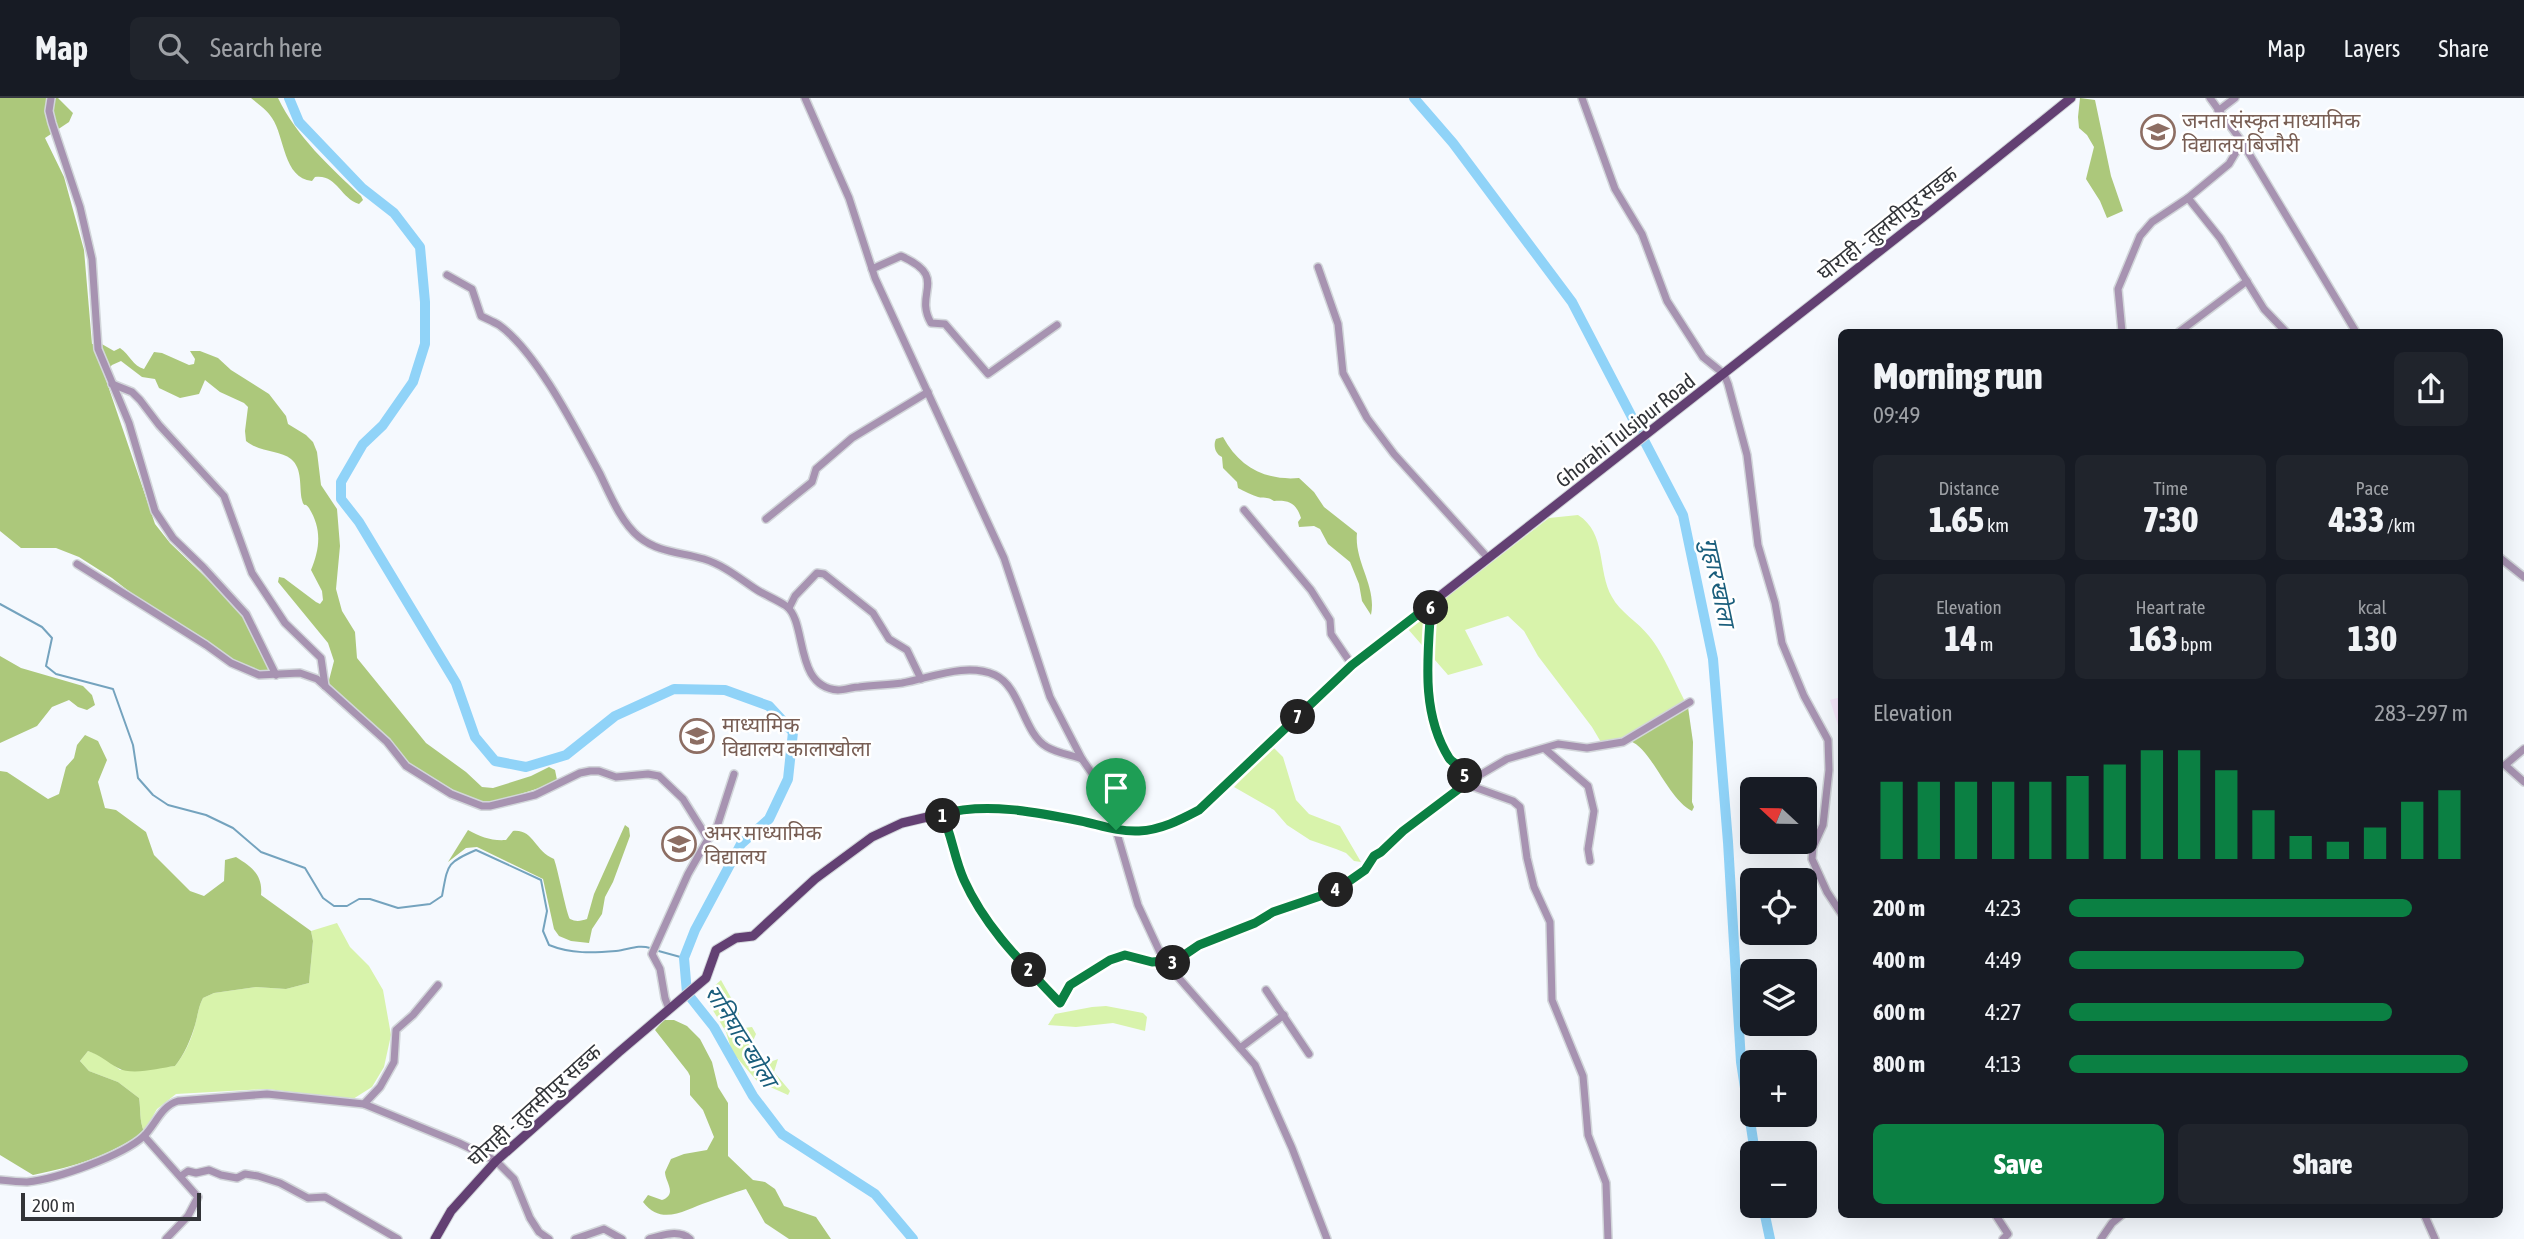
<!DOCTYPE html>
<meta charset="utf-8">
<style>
body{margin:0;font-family:"Asap Condensed","Noto Sans Devanagari",sans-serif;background:#20242c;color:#f1f3f6;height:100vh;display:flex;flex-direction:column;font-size:26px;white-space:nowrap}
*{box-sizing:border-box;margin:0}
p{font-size:23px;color:#9ea1a6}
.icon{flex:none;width:38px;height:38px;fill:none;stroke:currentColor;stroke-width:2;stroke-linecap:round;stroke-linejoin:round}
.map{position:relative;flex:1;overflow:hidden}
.panel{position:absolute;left:1838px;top:231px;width:665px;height:889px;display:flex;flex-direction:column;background:#171b24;border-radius:10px;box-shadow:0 7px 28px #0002}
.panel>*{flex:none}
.needle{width:46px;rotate:292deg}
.buttons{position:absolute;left:1740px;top:679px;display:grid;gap:14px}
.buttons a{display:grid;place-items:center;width:77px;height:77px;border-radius:10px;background:#171b24;box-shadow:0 7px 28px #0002;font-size:35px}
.scale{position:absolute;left:21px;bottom:18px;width:180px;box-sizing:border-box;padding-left:7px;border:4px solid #323438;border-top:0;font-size:19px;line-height:24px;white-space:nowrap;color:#323438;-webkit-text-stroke:5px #fff;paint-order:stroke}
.pin{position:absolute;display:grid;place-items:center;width:60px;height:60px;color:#fff;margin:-72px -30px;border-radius:50% 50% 50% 0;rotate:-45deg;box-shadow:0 0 7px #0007}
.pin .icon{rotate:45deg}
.km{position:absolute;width:35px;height:35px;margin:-18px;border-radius:50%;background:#222;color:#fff;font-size:19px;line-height:35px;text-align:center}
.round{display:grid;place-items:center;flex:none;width:74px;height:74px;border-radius:10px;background:#20242c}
.summary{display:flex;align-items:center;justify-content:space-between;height:119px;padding:0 35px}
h1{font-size:38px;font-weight:800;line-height:52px}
.stats{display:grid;grid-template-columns:repeat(3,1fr);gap:10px;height:119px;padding:7px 35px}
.stats div{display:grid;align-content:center;border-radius:10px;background:#20242c;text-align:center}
.stats b{font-size:35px;font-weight:800}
.stats small{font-size:19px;font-weight:400}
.stats p{font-size:19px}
.chart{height:196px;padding:14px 35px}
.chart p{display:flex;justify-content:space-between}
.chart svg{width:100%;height:126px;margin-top:7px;stroke:#0b8043;stroke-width:6}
.cta{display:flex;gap:14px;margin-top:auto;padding:14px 35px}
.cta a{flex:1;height:80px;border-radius:10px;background:#0b8043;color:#fff;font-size:28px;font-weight:800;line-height:80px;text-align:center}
.cta a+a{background:#20242c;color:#f1f3f6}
ul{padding:0 35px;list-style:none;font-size:23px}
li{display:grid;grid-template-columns:112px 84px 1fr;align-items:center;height:52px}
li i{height:18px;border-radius:9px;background:#0b8043}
header{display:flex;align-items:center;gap:42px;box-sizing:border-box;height:98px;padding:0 35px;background:#171b24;border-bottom:2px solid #363941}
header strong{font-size:33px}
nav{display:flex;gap:38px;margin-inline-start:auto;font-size:24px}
.search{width:490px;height:63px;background:#20242c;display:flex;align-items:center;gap:18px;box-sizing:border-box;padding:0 24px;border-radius:10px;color:#9ea1a6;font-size:26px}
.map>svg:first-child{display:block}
</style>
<header>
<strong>Map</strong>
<div class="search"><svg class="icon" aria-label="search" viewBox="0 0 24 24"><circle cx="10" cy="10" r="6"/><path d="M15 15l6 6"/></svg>Search here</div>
<nav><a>Map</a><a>Layers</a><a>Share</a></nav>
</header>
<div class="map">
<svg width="2524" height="1141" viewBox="0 0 2524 1141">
<rect width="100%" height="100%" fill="#f5f9fe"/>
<path fill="#f7e8fc" d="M 1841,599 L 1841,637 L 1830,602 Z"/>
<g fill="#d8f3ab">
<path d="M 1578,417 C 1607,435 1597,473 1612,499 C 1620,514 1638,524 1649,538 C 1664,556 1676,587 1688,609 L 1630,643 L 1605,651 L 1592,629 L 1538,558 L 1524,533 L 1508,518 L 1465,532 L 1483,567 L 1448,577 L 1407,530 L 1549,420 Z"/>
<path d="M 1273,649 L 1283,659 L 1296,702 L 1309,716 L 1340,728 L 1361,764 L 1354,763 L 1346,755 L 1336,751 L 1310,742 L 1287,727 L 1274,712 L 1234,689 Z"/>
<path d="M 337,825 L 350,849 L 369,868 L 383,892 L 391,937 L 384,969 L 372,989 L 353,1001 L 267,991 L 176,996 L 157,1011 L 144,1034 C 139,1021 141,1012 139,1000 L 118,984 L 89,973 L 80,963 L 88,953 L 102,958 L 120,972 L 175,968 C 184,957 192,941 195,927 C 198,917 198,910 203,900 L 214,895 L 256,889 L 286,891 L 309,885 L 313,843 L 311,833 Z"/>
<path d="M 721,882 L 739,914 L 738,927 L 744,930 L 752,929 L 756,936 L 749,952 L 751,964 L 762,967 L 778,961 L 774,974 L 790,993 L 788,997 L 757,983 L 732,954 L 726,934 L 708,904 L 709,893 Z"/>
<path d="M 1106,908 L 1143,915 L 1147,919 L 1145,933 L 1113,925 L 1076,929 L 1048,927 L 1055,916 L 1092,909 Z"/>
</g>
<g fill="#acc87b">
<path d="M 0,0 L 58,0 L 73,15 L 69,24 L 45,40 L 64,79 L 84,152 L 92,246 L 100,245 L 114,253 L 120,250 C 130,257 133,268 144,271 L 154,254 L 162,255 L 189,267 L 194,266 L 195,261 L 190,253 L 200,253 L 218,260 L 231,272 L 269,296 L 286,318 L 288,326 L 306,337 L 313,344 L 317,354 L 321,387 L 337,411 L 340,448 L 336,491 L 342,513 L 355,534 L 357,560 L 426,645 L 466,674 L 482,689 L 493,690 L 531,678 L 549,669 L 555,672 L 557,682 L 555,685 L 499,703 L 472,703 L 407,665 L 328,586 L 334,563 L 328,545 L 278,484 L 279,479 L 284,480 L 316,504 L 320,506 L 323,502 L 322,493 L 311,472 C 320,450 322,431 309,410 C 305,404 304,410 302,402 C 299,389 303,371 291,361 C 280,352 259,354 246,343 L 245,333 L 248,309 L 244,305 L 220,294 L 205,282 L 199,296 L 180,300 L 159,290 L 155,281 L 142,279 L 121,263 L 112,267 L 104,276 L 155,426 L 170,445 L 244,516 L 271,575 L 259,575 L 230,561 L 209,544 L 149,509 L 112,480 L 79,459 L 56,450 L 21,450 L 0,433 Z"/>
<path d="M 251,0 L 278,0 C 297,39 329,68 361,98 L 363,102 L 359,106 C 340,100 337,76 315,79 L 312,83 C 283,80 285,39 272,20 C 267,12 258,6 251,0 Z"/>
<path d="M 2080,0 L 2095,2 L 2111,78 L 2123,113 L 2107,120 L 2100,103 L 2086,81 L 2094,49 L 2087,37 L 2079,30 L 2078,19 Z"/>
<path d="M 1223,339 C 1239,369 1266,383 1299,380 L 1314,394 L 1324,409 L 1357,435 C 1354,464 1377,488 1371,517 L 1362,503 L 1359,486 L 1350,464 L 1328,446 L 1320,431 L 1314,428 L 1299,429 L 1298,424 L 1301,420 C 1296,405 1289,402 1274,403 C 1267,398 1265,401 1258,399 C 1252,397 1244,393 1238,390 L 1237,384 L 1223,370 L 1222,359 C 1215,356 1213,347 1216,341 Z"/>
<path d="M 0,558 L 21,570 L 83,588 L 92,597 L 95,607 L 87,612 L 78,609 L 69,602 L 52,609 L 37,628 L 0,645 Z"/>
<path d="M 1688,609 L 1693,644 L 1692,704 L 1694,709 L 1692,713 C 1667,700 1652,651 1630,643 Z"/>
<path d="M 85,637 L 98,643 L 107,662 L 98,684 L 105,710 L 116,712 L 146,734 L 154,757 L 190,793 L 204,798 L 224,783 L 225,762 L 236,759 C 252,769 263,777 261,797 L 311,833 L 313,843 L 309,885 L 286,891 L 256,889 L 214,895 L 203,900 C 198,910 198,917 195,927 C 191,941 184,957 175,968 C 159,970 132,978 118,970 C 107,964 100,957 88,953 L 80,963 L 89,973 L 118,984 L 139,1000 C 141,1012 139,1021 144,1034 C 106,1059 77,1068 33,1077 L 0,1057 L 0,673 L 7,674 L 48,701 L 59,696 L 66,669 L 74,660 L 77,647 Z"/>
<path d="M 625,727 L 629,730 L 630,738 L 613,784 L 605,799 L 602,816 L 592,831 L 589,845 L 571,843 L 559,838 L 554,831 L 543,781 L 477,749 L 466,750 L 448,764 L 468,732 C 481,739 491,743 506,742 L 513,733 C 534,731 534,753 554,761 C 558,772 567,818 570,821 C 576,824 581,823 587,821 L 594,796 Z"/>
<path d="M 664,922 L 674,922 L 687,928 L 700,941 L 712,964 L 718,989 L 728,1005 L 728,1058 L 753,1082 L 765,1084 L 775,1091 L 784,1108 L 816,1119 L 831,1141 L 789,1141 L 765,1125 L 746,1091 C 733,1095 721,1099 708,1104 C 686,1111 662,1129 643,1104 L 648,1097 L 662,1102 C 678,1096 665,1084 665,1074 L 671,1061 L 684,1056 L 707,1052 L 714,1039 L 703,1012 L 690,997 L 690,978 L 688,974 L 655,932 Z"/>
</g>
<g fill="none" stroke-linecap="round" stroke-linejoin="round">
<g stroke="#74a3be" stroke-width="2">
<path d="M 0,506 L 42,529 L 52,540 L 46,568 L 56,576 L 113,591 L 133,647 L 138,680 L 153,697 L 168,707 L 206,717 L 233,730 L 261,754 L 305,770 L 323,800 L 334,808 L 347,808 L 359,801 L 370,801 L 398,810 L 430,806 L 442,798 C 448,766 446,765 476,752 L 541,782 L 547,813 L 543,833 L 549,847 C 571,856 593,855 616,853 C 628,852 638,846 650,850"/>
<path d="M 655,852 L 684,860"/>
</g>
<g stroke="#90d3f8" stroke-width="10">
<path d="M 289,0 L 299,24 L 362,90 L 394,115 L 420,149 L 425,204 L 425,246 L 413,284 L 383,327 L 363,346 L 341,384 L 341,401 L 359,424 L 456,585 L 475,639 L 495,663 L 526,669 L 566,657 L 615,618 L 674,591 L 725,592 L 769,608 L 793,634 L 788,681 L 769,721 L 741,746 L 695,832 L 684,860 L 687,895 L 714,929 L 753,998 L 782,1036 L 875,1096 L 913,1141"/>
<path d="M 1414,0 L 1453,45 L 1572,204 L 1683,417 L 1713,561 L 1728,744 L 1741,964 L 1755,1055"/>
<path d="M 1763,1108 L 1770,1141"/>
</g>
<g stroke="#d2d6da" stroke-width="10">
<g id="minor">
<path d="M 51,0 L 49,13 L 52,25 L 80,109 L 92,161 L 98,251 L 129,325 L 155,413 L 173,440 L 203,469 L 246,516 L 276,577"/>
<path d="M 805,0 L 849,100 L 875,180 L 1004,460 L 1050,599 L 1082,661 L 1100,687 L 1109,708 L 1138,807 L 1164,863 L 1255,967 L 1292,1050 L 1327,1141"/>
<path d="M 1582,0 L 1615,91 L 1642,136 L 1667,203 L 1703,259 L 1724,276 L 1728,286 L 1747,357 L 1758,447 L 1775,505 L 1782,545 L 1804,598 L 1828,642 L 1829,672 L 1823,727 L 1813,749 L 1812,761 L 1827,794 L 1841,815"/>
<path d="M 2210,0 L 2242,44 L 2356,234"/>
<path d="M 2218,13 L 2235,0"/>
<path d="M 2188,100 L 2220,140 L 2264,211 L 2286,234"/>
<path d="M 1318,169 L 1338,226 L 1343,275 L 1367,320 L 1394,356 L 1488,460"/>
<path d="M 872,171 L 901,158 C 950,180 913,194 931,225 L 945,226 L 988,276 L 1057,227"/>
<path d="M 447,177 L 472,191 L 481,218 C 487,221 494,224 499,227 C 538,255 577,334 600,376 C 610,397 621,424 639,439 C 659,455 681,454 704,461 C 723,467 738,479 754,490 C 764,497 776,501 786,508 C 808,524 793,589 838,592 C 845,592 853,589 859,589 C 873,587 888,587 902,585 C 931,580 966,564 995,577 C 1021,589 1023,635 1047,649 C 1057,655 1071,657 1082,661"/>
<path d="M 2122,234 L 2118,191 L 2140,138 L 2152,124 L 2188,100 L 2229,66 L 2242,44"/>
<path d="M 2179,234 L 2247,183"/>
<path d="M 112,286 L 132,294 L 140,302 L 159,327 L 224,398 L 252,475 L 285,525 L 321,560 L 325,588"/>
<path d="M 1244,412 L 1311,492 L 1330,522 L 1331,536 L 1352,567"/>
<path d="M 766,421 L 812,384 L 816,371 L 852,340 L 928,294"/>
<path d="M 2499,459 L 2524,479"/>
<path d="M 77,466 L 206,547 L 231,565 L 259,577 L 300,575 L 317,581 L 387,644 L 406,668 L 451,696 L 482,708 L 490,708 L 535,697 L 580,675 L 590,673 L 599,673 L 616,679 L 648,676 L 659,678 L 683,701 L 708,741 L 688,776 L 652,856 L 660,871 L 665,900 L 669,911"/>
<path d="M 1431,506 C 1428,555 1418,617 1449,661 C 1453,666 1458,666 1462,671 C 1467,677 1467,683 1474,689 L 1513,703 L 1520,709 L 1527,760 L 1534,789 L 1550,824 L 1552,902 L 1583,978 L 1588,1037 L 1606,1085 L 1608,1141"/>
<path d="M 789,510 L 795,498 L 817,475 L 824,476 L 873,515 L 889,541 L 907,552 L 921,581"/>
<path d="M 1545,651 L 1588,688 L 1594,713 L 1588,751 L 1590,763"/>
<path d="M 2524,651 L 2505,667 L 2524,684"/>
<path d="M 942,716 C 952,737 954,760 964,782 C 986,831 1024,867 1060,906 L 1070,887 L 1110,862 L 1125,857 L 1152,864 L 1164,863 L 1171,866 L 1199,847 L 1255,825 L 1273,814 L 1335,793 L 1365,772 L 1370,762 L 1381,754 L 1403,733 L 1468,684 L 1507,661 L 1558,646 L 1587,650 L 1623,644 L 1690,604"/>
<path d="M 708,741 L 716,732 L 734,676"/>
<path d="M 1266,892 L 1309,956"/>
<path d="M 1240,950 L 1284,917"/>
<path d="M 364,1006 L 380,989 L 394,964 L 396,932 L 413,917 L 438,887"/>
<path d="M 144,1038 L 198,1099 L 188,1118 L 166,1141"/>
<path d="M 181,1078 L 188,1073 L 196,1075 L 209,1072 L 221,1077 L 237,1080 L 245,1076 L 258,1078 L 280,1085 L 308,1100 L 325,1099 L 398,1141"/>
<path d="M 0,1082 C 9,1083 18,1084 27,1084 C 57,1081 122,1058 144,1038 C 156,1026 161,1008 178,1003 L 267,996 L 364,1006 L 459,1045 L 496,1063 L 514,1081 L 530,1120 L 539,1134 L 549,1141"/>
<path d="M 1995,1116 L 2008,1136 L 2003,1141"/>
<path d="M 2424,1116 L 2435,1141"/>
<path d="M 575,1141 L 604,1131 L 622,1141"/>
<path d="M 649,1141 C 662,1137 679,1131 690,1141"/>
<path d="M 2101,1141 L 2112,1125 L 2123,1116"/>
</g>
</g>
<g stroke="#d2d6da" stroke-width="11">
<path id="major" d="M 435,1141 L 451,1113 L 496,1063 L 619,954 L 706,880 L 716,852 L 736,840 L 753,838 L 815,781 L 872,739 L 902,725 L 953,713 L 995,710 L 1081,723 L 1116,732 L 1140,733 L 1173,726 L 1200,712 L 1352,567 L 1932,112 L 2071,0"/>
</g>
<use href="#minor" stroke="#a793b1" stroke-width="7"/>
<use href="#major" stroke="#634073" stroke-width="9"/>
</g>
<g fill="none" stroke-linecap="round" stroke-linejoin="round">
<g stroke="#fff" stroke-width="14">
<path id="route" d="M 1431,506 C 1428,557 1420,614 1449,660 C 1452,665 1457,665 1461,670 C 1464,674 1466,680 1468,684 L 1403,733 L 1381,754 L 1374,758 L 1365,772 L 1335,793 L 1273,814 L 1255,825 L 1199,847 L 1171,866 L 1164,863 L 1152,864 L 1125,857 L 1110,862 L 1070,887 L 1060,905 C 1024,867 986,831 964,782 C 954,760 952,737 942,716 C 986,704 1036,714 1081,723 C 1100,727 1118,734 1139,733 C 1161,732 1180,722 1199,712 L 1352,567 Z"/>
</g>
<use href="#route" stroke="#0b8043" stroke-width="9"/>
</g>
<defs>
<g id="school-ring" transform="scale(1.75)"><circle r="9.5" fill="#fff" stroke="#8d6e63" stroke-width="1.5"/><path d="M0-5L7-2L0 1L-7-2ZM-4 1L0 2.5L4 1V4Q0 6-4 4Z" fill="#8d6e63"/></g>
</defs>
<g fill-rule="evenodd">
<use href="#school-ring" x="2158" y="34"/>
<use href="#school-ring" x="697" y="638"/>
<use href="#school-ring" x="679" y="746"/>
</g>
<g text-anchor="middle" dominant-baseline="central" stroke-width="5" stroke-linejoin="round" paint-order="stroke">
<g font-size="21" fill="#785e54" stroke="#fff" text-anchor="start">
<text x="2182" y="22">जनता संस्कृत माध्यामिक<tspan x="2182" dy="24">विद्यालय बिजौरी</tspan></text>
<text x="722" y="626">माध्यामिक<tspan x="722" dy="24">विद्यालय कालाखोला</tspan></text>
<text x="704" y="734">अमर माध्यामिक<tspan x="704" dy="24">विद्यालय</tspan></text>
</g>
<g font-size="21" fill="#323438" stroke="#fff">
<text transform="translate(1887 125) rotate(-38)">घोराही - तुलसीपुर सडक</text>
<text transform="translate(1625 332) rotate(-38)">Ghorahi Tulsipur Road</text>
<text transform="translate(534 1007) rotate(-42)">घोराही - तुलसीपुर सडक</text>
</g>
<g font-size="23" font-style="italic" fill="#1a5e7c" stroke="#fff">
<text transform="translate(1718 484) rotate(78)">गुहार खोला</text>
<text transform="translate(741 938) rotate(58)">रानिघाट खोला</text>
</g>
</g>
</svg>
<div class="buttons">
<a><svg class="needle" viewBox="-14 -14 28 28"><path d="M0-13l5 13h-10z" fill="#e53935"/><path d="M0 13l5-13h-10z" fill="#9ea1a6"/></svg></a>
<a><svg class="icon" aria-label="locate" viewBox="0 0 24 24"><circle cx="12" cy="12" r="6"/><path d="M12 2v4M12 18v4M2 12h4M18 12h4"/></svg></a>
<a><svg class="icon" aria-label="layers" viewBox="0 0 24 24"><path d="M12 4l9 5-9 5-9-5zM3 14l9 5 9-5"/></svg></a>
<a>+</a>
<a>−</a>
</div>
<div class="scale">200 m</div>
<div class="pin" style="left:1116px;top:732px;background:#1e9e55"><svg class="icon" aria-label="arrive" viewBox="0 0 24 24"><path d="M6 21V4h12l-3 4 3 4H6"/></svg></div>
<b class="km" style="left:943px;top:718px">1</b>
<b class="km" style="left:1029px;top:872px">2</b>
<b class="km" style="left:1173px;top:865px">3</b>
<b class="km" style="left:1336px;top:792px">4</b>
<b class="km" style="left:1465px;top:678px">5</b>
<b class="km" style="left:1431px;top:510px">6</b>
<b class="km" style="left:1298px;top:619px">7</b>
<section class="panel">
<div class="summary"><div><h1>Morning run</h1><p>09:49</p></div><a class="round"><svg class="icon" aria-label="share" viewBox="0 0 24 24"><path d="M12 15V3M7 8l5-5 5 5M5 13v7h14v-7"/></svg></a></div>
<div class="stats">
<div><p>Distance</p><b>1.65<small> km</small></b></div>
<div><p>Time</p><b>7:30</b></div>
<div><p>Pace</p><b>4:33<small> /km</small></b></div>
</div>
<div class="stats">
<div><p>Elevation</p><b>14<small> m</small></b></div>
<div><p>Heart rate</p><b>163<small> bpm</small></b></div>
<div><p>kcal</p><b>130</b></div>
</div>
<div class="chart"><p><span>Elevation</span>283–297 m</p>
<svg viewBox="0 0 160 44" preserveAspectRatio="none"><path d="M5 44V17M15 44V17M25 44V17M35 44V17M45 44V17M55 44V15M65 44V11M75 44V6M85 44V6M95 44V13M105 44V27M115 44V36M125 44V38M135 44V33M145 44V24M155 44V20"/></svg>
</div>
<ul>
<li><b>200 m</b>4:23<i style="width:86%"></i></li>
<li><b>400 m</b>4:49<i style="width:59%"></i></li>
<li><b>600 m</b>4:27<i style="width:81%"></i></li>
<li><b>800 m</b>4:13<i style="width:100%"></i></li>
</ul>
<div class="cta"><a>Save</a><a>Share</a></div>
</section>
</div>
